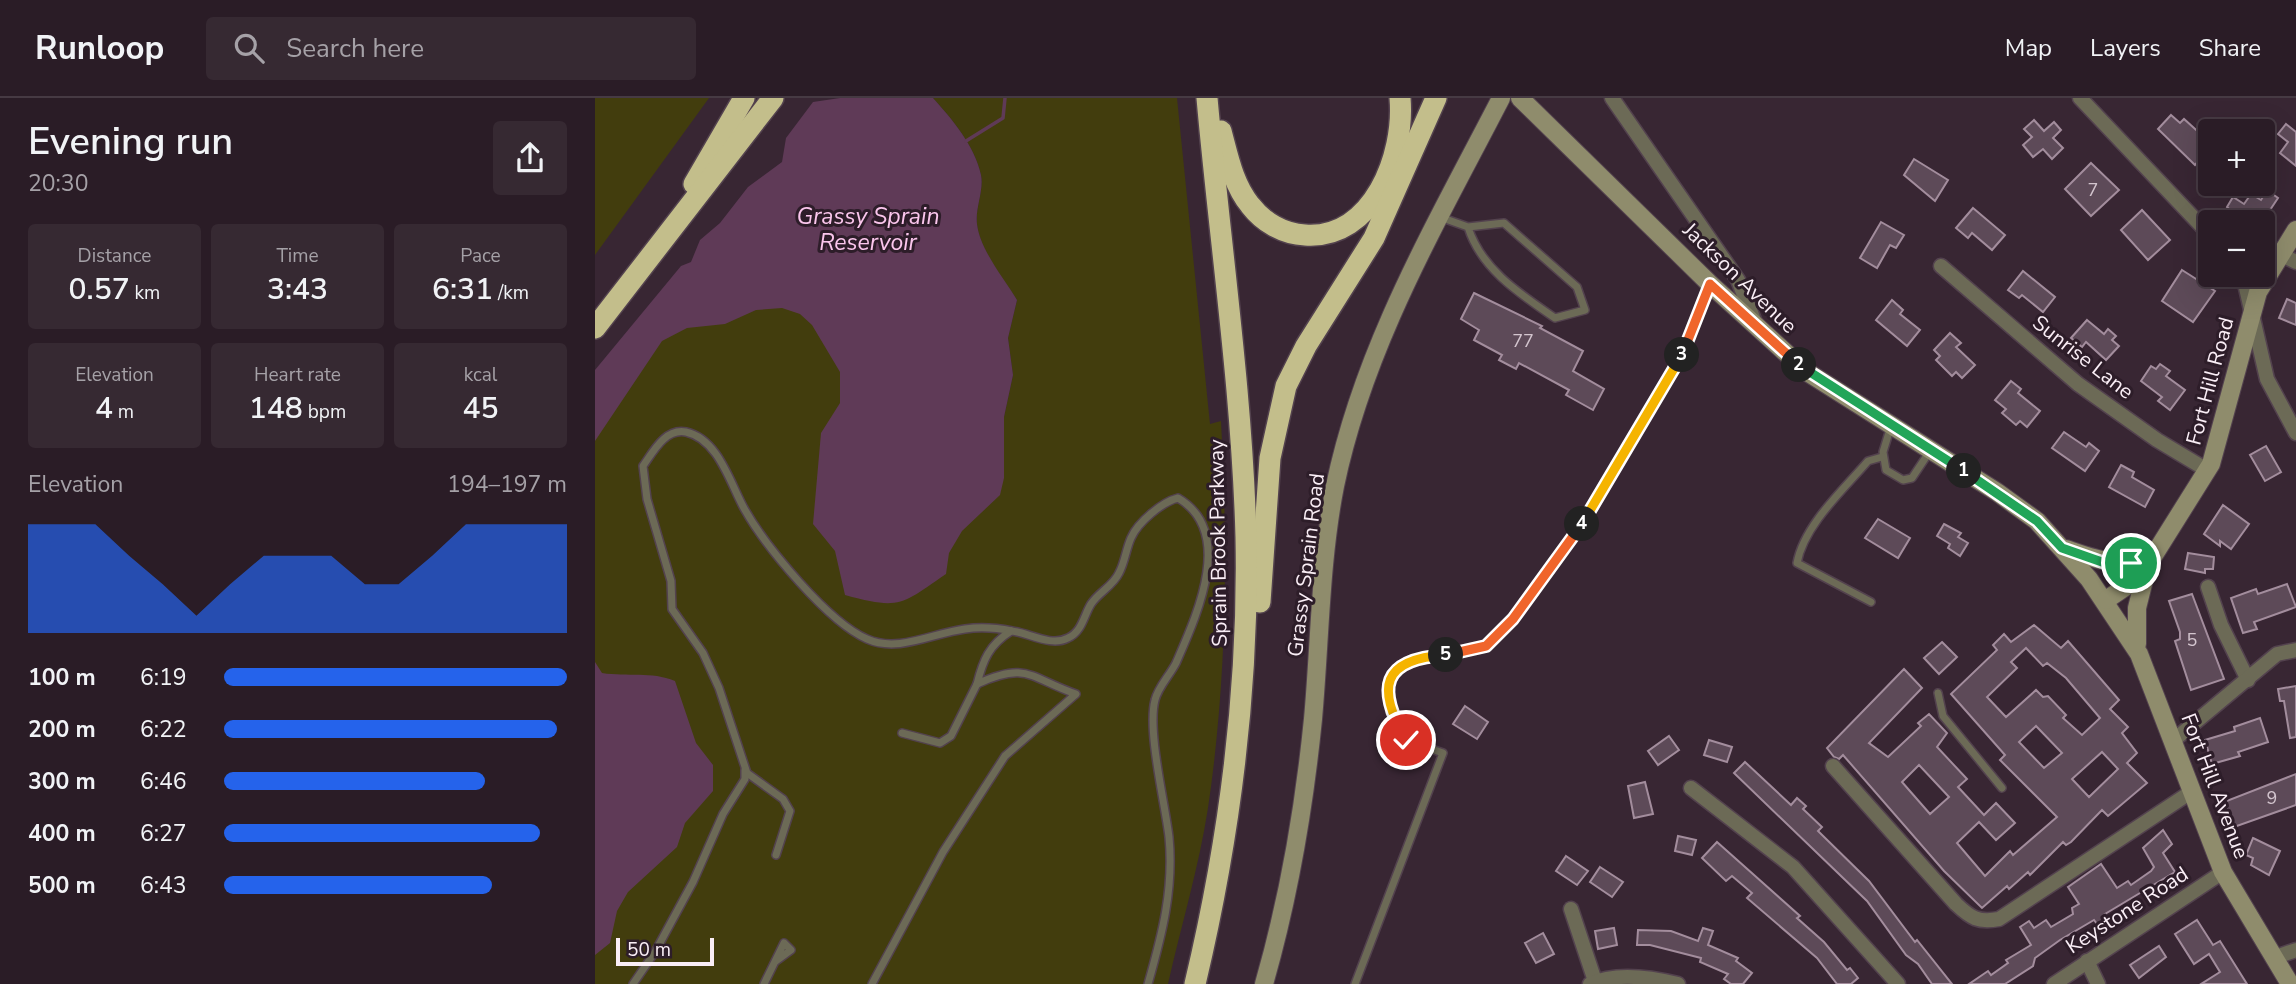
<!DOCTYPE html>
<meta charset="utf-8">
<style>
body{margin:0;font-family:"Nunito Sans",sans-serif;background:#362932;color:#f1f3f6;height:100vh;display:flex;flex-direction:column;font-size:26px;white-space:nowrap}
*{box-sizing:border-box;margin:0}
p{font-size:23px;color:#a5a1a7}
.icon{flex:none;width:38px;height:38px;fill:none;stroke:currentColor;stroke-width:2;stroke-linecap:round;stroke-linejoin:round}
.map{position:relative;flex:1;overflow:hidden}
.drawer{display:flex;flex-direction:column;background:#2a1c26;width:595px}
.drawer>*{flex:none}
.buttons{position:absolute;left:1603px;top:21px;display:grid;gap:14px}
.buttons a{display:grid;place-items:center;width:77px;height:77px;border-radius:7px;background:#2a1c26;box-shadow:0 7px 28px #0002,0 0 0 2px #463a43;font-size:35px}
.scale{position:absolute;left:21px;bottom:18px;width:98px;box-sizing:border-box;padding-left:7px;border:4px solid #faeef6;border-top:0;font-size:19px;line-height:24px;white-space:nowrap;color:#faeef6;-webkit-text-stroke:5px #2d1d29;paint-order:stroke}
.pin{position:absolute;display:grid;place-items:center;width:60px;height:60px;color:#fff;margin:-30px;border:4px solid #fff;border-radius:50%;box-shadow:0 2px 7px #0007}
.km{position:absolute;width:35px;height:35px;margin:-18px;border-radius:50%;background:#222;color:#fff;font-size:19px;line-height:35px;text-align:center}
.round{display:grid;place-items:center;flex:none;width:74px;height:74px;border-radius:7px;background:#362932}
.summary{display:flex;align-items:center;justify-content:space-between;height:119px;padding:0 28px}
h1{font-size:38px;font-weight:600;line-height:52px}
.stats{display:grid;grid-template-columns:repeat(3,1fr);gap:10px;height:119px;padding:7px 28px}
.stats div{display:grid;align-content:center;border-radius:7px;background:#362932;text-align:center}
.stats b{font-size:30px;font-weight:600}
.stats small{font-size:19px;font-weight:400}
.stats p{font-size:19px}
.chart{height:196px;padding:14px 28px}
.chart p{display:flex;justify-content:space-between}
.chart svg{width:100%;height:126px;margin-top:7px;fill:#2563eb;opacity:.7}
ul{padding:0 28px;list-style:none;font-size:23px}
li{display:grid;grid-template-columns:112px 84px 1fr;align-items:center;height:52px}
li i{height:18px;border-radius:9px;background:#2563eb}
header{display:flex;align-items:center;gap:42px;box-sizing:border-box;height:98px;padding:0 35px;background:#2a1c26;border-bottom:2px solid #463a43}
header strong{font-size:33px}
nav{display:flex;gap:38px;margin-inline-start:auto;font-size:24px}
.search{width:490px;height:63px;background:#362932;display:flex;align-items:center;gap:18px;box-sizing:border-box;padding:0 24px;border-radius:7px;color:#a5a1a7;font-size:26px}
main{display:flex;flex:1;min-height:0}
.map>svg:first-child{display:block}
</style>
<header>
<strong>Runloop</strong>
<div class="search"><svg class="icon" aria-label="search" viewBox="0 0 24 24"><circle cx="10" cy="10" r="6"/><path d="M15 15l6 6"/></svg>Search here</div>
<nav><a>Map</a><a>Layers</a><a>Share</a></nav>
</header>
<main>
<section class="drawer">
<div class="summary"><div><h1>Evening run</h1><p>20:30</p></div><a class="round"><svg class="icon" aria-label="share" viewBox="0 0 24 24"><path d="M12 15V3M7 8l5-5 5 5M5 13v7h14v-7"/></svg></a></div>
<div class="stats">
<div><p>Distance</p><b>0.57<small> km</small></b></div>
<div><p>Time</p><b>3:43</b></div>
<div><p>Pace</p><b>6:31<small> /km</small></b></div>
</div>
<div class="stats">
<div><p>Elevation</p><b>4<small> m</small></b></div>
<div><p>Heart rate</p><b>148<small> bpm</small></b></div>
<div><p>kcal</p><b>45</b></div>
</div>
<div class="chart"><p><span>Elevation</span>194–197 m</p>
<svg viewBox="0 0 160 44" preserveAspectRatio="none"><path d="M0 44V6L10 6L20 6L30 17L40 27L50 38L60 27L70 17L80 17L90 17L100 27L110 27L120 17L130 6L140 6L150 6L160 6V44z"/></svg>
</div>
<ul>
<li><b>100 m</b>6:19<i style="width:100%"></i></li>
<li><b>200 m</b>6:22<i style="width:97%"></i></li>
<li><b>300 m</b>6:46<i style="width:76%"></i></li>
<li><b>400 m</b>6:27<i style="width:92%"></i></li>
<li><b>500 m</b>6:43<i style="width:78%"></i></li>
</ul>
</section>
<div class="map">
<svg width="1701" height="886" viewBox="0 0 1701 886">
<rect width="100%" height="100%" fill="#382633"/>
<g fill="#423d0d">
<path d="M 0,0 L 114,0 L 0,157 Z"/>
<path d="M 338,0 L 582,0 L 615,326 L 626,323 C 633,453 632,582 613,710 C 604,769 586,828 573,886 L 0,886 L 0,329 L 59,244 L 173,193 L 265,223 L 409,380 L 409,319 L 418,277 L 413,240 L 422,202 C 408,180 385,152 382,126 C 380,110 389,93 386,77 C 380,48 357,21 338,0 Z"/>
</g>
<g fill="#5f3a57">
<path d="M 245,0 L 338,0 C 357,21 380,48 386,77 C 389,93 380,110 382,126 C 385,152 409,180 422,202 L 413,240 L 418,277 L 409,319 L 409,380 L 405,397 L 367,433 L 354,455 L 351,476 C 306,507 305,512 250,497 L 240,453 L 218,426 L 226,335 L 245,305 L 245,274 L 217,227 L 205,216 L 187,210 L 161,212 L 130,226 L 92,230 L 67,243 L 0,343 L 0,272 L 86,168 L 96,164 L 105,142 L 125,125 L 153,89 L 187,64 L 191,40 L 218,4 Z"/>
<path d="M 0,564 L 7,575 C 33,579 56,573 80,583 L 101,645 L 118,667 L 118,693 L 90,725 L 82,749 L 33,794 L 22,813 L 15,845 L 0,857 Z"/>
</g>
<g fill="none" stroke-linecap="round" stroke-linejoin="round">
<path stroke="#5f3a57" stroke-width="3.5" d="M 371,43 L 408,20 L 410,0"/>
</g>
<g fill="#5d4a58" stroke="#a38d9d" stroke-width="2" fill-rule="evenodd">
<path d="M 1576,17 L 1585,25 L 1589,21 L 1609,39 L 1604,45 L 1612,53 L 1600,67 L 1563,31 Z"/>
<path d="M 1439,22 L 1449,33 L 1459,24 L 1466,32 L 1458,40 L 1468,50 L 1457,61 L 1448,51 L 1438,59 L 1428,47 L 1437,39 L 1429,31 Z"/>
<path d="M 1691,26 L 1701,34 L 1701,68 L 1685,55 L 1693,44 L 1683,36 Z"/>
<path d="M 1319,61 L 1353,82 L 1340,103 L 1309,77 Z"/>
<path d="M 1496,65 L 1524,92 L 1496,118 L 1470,91 Z"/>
<path d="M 1672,92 L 1683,100 L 1667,124 L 1649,124 L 1632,109 L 1638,99 L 1649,106 L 1656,96 L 1666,102 Z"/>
<path d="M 1378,110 L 1410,137 L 1397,152 L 1377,135 L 1373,140 L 1361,130 Z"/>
<path d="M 1547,112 L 1575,142 L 1553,162 L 1526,132 Z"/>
<path d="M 1286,124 L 1309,137 L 1301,150 L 1295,147 L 1282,170 L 1265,160 Z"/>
<path d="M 1587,172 L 1620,193 L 1598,224 L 1567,203 Z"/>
<path d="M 1428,173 L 1460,199 L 1448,214 L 1427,197 L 1424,200 L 1413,192 Z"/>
<path d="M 879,195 L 947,228 L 945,230 L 988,253 L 978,273 L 1009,291 L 998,312 L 971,297 L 974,292 L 924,265 L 921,271 L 904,262 L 907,257 L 879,242 L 884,232 L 866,221 Z"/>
<path d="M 1692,201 L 1701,205 L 1701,227 L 1684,220 Z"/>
<path d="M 1297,202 L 1308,212 L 1305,216 L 1325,232 L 1312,248 L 1281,222 Z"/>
<path d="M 1492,222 L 1509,236 L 1513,231 L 1521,238 L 1517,242 L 1524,248 L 1511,262 L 1491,244 L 1487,249 L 1476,240 Z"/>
<path d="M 1355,235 L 1366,245 L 1361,249 L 1380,267 L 1367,280 L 1361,274 L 1357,278 L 1341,262 L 1345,258 L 1339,252 Z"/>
<path d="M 1565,266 L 1575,273 L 1571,278 L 1590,292 L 1575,312 L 1563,303 L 1567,299 L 1546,283 L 1556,268 L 1561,271 Z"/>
<path d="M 1416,283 L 1426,291 L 1423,295 L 1445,313 L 1432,329 L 1425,323 L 1421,327 L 1407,315 L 1411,311 L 1400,302 Z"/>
<path d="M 1469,334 L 1491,349 L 1494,345 L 1504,353 L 1490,373 L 1457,350 Z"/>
<path d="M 1671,348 L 1686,374 L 1670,383 L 1655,357 Z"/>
<path d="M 1526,367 L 1539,374 L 1537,379 L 1559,392 L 1550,409 L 1514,389 Z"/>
<path d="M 1628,407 L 1654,426 L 1636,451 L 1625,443 L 1625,448 L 1609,436 Z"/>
<path d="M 1283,421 L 1315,440 L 1303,460 L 1270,440 Z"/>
<path d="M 1349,426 L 1366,435 L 1363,439 L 1373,445 L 1365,458 L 1353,450 L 1355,446 L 1342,438 Z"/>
<path d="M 1593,455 L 1619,459 L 1618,471 L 1610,471 L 1610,475 L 1590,471 Z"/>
<path d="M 1692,486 L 1701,509 L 1659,524 L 1662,531 L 1648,535 L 1636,500 L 1661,491 L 1663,496 Z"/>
<path d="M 1597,496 L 1629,581 L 1596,592 L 1580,543 L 1585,541 L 1585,534 L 1574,503 Z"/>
<path d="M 1439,527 L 1466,550 L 1473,543 L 1524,602 L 1515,611 L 1533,629 L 1527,635 L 1542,655 L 1532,665 L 1552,685 L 1513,718 L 1507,712 L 1476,744 L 1471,747 L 1468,744 L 1435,777 L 1433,774 L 1414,791 L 1412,788 L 1387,810 L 1349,773 L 1248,657 L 1244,661 L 1239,659 L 1232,650 L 1309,571 L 1327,590 L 1274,645 L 1293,659 L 1326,628 L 1323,625 L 1334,616 L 1352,635 L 1342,649 L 1372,681 L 1363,689 L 1389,717 L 1401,705 L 1420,725 L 1401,742 L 1384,724 L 1362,745 L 1390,778 L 1415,753 L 1418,757 L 1462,719 L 1405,662 L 1410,657 L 1356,596 L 1402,552 L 1398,547 L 1409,536 L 1416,544 ZM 1431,550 L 1448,568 L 1452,565 L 1471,580 L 1505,620 L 1487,637 L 1468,620 L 1471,617 L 1453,598 L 1448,599 L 1441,592 L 1411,619 L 1392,599 L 1422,570 L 1416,564 ZM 1441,628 L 1467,655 L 1449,670 L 1424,644 ZM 1507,654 L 1523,671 L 1494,699 L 1477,681 ZM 1324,667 L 1354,699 L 1335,716 L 1307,684 Z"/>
<path d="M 1347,544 L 1362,559 L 1344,576 L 1329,560 Z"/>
<path d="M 1701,588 L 1701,639 L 1695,640 L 1689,603 L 1685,603 L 1683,591 Z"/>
<path d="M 870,608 L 893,624 L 882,641 L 858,626 Z"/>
<path d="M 1665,620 L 1673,644 L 1643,654 L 1645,658 L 1617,666 L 1610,642 L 1640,633 L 1639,629 Z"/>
<path d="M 1074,638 L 1084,652 L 1063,667 L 1053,653 Z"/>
<path d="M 1114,642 L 1137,649 L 1132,664 L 1109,657 Z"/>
<path d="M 1150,664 L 1196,707 L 1202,700 L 1211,708 L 1208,711 L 1227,729 L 1223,733 L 1274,783 L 1320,844 L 1322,842 L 1357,886 L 1337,886 L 1323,866 L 1311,857 L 1272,803 L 1139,675 Z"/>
<path d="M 1701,676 L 1701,707 L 1639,729 L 1629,704 Z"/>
<path d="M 1050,684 L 1058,716 L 1039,720 L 1033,688 Z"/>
<path d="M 1568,732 L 1577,746 L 1568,755 L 1580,774 L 1510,816 L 1512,819 L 1502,826 L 1499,822 L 1465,842 L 1440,860 L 1438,868 L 1410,886 L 1374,886 L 1393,873 L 1396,877 L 1413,865 L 1411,862 L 1436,847 L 1425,829 L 1434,823 L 1439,830 L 1451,822 L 1456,829 L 1478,816 L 1477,810 L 1484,806 L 1473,789 L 1506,766 L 1522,790 L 1533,783 L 1536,787 L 1556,773 L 1559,769 L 1548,750 Z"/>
<path d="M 1083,738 L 1101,742 L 1097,757 L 1080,753 Z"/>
<path d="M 1658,740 L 1685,753 L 1674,777 L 1656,767 L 1658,760 L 1651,757 Z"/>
<path d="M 1122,744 L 1205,818 L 1202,820 L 1229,844 L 1252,872 L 1255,870 L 1263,880 L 1256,886 L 1242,886 L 1222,860 L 1152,800 L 1157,795 L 1137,778 L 1131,783 L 1107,760 Z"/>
<path d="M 971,758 L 993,773 L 982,787 L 961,773 Z"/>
<path d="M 1005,769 L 1028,784 L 1017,799 L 995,784 Z"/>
<path d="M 1602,822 L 1618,847 L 1625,843 L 1652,886 L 1606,886 L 1625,874 L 1614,856 L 1599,866 L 1580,836 Z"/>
<path d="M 1019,830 L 1022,847 L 1003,851 L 1000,833 Z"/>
<path d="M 1108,830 L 1118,833 L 1113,847 L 1143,860 L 1141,863 L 1157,875 L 1148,886 L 1136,886 L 1129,881 L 1133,876 L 1105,864 L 1106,860 L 1055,847 L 1042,847 L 1043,832 L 1076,833 L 1103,843 Z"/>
<path d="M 948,835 L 959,856 L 941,865 L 930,845 Z"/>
<path d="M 1564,848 L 1571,859 L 1544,880 L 1535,867 Z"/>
</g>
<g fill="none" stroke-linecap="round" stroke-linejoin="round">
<g stroke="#53424e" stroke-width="10">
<g id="lane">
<path d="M 845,119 L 873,129 L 909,125 L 982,189 L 990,212 L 960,220 C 925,196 886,171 873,129"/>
<path d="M 1296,328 L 1288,354 L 1291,372 L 1308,382 L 1317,380 L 1335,353"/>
<path d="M 1276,504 L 1202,465 C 1209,427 1249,391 1273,363 L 1287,359"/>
<path d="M 1343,595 L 1348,618 L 1407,690"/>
<path d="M 307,635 L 345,645 L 356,638 L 382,586"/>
<path d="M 181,757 L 195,713 L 188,701 L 152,675 L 124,590 L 108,555 L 77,511 L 76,483 L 52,401 L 48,368 C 58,354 70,330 91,334 C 124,341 136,388 150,412 C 171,449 233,524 272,541 C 303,555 338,535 370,531 C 384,529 402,530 417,533 C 434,535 456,549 473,540 C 487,534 489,517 496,506 C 504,494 518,488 524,475 C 530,464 531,451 536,440 C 543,424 567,404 583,400 C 641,434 601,519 581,565 C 575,577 563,589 560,602 C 552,633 570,705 574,739 C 579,791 567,837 553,886"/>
<path d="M 38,886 L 60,854 L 98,784 L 128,716 L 150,681 L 150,672"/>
<path d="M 169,886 L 189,845 L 196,852 L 181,863"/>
<path d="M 277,886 L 348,754 L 410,658 L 481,596 C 435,580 432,563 382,586 C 388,562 394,547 416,533"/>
<path d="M 760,886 L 848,655 L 811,642 L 795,614 L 792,591 L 805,567 L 829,558 L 865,556 L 891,548 L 918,521 L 990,422 L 1086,261 L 1115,187"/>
</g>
</g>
<g stroke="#53424e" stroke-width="17">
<g id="street">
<path d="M 1017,0 L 1143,182 L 1161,227"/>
<path d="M 1485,0 L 1615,137"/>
<path d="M 1685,156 L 1701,164"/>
<path d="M 1346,168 L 1483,286 L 1562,342 L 1612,372"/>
<path d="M 1648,177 L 1672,281 L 1701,335"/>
<path d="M 1613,489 L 1626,527 L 1653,582"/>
<path d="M 1579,642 L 1682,556 L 1701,552"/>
<path d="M 1238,668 L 1361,806 C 1376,820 1383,825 1404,821 L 1596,694"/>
<path d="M 1096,690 L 1198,769 L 1303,886"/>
<path d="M 976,811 L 1000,883"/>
<path d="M 1678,860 L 1701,852"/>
<path d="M 1492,863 L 1503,886"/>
<path d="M 995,886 C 1021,874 1055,879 1083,886"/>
<path d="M 1459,886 L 1628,774"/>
</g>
</g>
<g stroke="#53424e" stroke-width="20">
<g id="secondary">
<path d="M 925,0 L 1115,186 L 1212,274 L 1402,394 L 1442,423 L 1494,481 L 1544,556 L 1628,774 L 1695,886"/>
<path d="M 1471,451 C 1503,462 1529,473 1560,453"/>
<path d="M 1511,502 L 1536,485 L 1554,465 L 1616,366 L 1663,194 L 1701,132"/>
<path d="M 1542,546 L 1542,510 L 1552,470"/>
<path d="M 669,886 C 694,799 709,711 718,621 C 725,544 725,464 740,388 C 769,248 841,126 906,0"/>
</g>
</g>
<g stroke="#53424e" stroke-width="24">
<g id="highway">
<path d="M 626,33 C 633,59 638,86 655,107 C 668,124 688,136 710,137 C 778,142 810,57 805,0"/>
<path d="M 99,86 L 149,0"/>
<path d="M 0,230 L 178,0"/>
<path d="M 665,504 L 675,360 L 691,288 L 711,248 L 779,140 L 841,0"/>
<path d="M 600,886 C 635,739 654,590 651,439 C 647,292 625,146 612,0"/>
</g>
</g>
<use href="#lane" stroke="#6c6a56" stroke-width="7"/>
<use href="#street" stroke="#6c6a56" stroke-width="14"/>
<use href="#secondary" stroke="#8f8c6c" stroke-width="18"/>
<use href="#highway" stroke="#c3be8b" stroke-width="21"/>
</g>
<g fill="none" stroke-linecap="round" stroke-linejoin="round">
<g stroke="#fff" stroke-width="14">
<path id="split-1" d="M 1369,373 L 1442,423 L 1467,450 L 1507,464 L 1536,465"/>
</g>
<g stroke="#fff" stroke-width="14">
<path id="split-2" d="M 1204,267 L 1369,373"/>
</g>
<g stroke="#fff" stroke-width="14">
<path id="split-3" d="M 1087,257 L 1115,186 L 1204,267"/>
</g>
<g stroke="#fff" stroke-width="14">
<path id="split-4" d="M 987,426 L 1087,257"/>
</g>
<g stroke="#fff" stroke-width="14">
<path id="split-5" d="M 851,557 L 891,548 L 918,521 L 987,426"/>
</g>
<g stroke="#fff" stroke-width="14">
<path id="split-6" d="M 811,642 C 781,590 786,561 851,557"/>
</g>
<use href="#split-1" stroke="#22a559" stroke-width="9"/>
<use href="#split-2" stroke="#22a559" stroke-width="9"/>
<use href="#split-3" stroke="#f0652b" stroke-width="9"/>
<use href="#split-4" stroke="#f5b400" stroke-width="9"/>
<use href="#split-5" stroke="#f0652b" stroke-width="9"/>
<use href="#split-6" stroke="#f5b400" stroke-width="9"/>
</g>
<g text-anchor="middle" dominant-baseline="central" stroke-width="6" stroke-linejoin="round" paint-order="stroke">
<g font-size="18" fill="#d3c5ce">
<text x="1498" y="92">7</text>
<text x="928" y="243">77</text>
<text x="1597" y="542">5</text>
<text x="1677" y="700">9</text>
</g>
<g font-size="21" fill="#faeef6" stroke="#2d1d29">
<text transform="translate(1145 180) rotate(44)">Jackson Avenue</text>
<text transform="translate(1488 259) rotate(38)">Sunrise Lane</text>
<text transform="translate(1615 283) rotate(-75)">Fort Hill Road</text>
<text transform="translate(623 445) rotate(-91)">Sprain Brook Parkway</text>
<text transform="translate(711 467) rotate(-83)">Grassy Sprain Road</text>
<text transform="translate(1620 688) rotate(69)">Fort Hill Avenue</text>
<text transform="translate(1532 812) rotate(-33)">Keystone Road</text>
</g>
<g font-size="23" font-style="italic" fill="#fbc6ed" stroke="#2d1d29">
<text x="273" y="118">Grassy Sprain<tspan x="273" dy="26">Reservoir</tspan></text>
</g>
</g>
</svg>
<div class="buttons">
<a>+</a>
<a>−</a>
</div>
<div class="scale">50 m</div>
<div class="pin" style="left:1536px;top:465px;background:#1e9e55"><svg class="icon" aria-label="arrive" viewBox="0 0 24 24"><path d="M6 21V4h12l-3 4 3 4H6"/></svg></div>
<div class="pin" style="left:811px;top:642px;background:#d93025"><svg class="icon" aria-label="check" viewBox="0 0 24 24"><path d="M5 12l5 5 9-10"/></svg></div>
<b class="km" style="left:1369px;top:373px">1</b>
<b class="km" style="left:1204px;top:267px">2</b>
<b class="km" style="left:1087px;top:257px">3</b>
<b class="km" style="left:987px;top:426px">4</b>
<b class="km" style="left:851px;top:557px">5</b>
</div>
</main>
